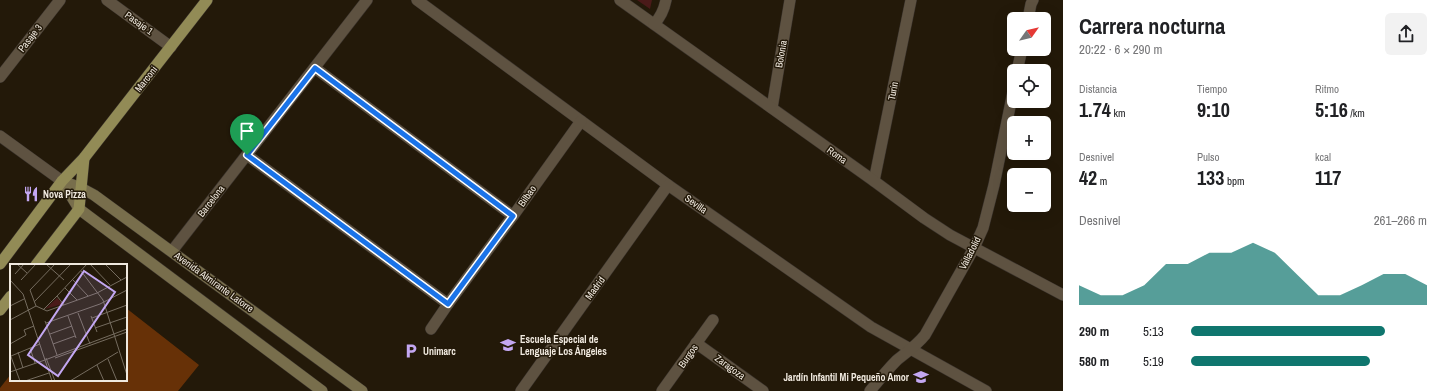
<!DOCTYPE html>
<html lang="es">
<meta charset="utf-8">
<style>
body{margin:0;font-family:"Archivo Narrow",sans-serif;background:#f2f2f2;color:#202124;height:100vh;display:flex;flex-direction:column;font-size:15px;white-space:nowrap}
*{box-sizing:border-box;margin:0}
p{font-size:13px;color:#757577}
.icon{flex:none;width:22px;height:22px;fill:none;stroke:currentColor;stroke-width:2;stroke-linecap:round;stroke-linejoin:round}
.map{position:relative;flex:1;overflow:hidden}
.drawer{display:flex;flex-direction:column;background:#fff;width:380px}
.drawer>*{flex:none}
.needle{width:26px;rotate:56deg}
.fabs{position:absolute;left:1007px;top:12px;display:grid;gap:8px}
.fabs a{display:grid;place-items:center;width:44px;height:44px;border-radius:6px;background:#fff;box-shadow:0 4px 16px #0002;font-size:20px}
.pin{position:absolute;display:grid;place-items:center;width:34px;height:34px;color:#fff;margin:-41px -17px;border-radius:50% 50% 50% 0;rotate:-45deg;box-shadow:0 0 4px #0007}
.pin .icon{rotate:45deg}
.round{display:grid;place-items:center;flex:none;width:42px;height:42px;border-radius:6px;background:#f2f2f2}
.head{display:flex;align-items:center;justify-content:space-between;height:68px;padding:0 16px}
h1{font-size:22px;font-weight:700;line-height:30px}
.metrics{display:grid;grid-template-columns:repeat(3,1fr);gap:6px;height:68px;padding:4px 16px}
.metrics div{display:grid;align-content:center}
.metrics b{font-size:20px;font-weight:700}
.metrics small{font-size:11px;font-weight:400}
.metrics p{font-size:11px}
.chart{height:112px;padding:8px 16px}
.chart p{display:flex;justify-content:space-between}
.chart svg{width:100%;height:72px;margin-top:4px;fill:#0f766e;opacity:.7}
ul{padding:0 16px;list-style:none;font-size:13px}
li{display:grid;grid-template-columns:64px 48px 1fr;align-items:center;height:30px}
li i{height:10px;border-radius:5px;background:#0f766e}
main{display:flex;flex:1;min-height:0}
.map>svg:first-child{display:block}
</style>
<main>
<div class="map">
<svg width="1063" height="391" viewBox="0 0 1063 391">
<rect width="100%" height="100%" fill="#231909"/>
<path fill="#4a1a19" d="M 637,0 L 652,0 L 650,9 Z"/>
<path fill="#673107" d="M 126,308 L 199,365 L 178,391 L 0,391 L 0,388 L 11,374 L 11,380 L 126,380 Z"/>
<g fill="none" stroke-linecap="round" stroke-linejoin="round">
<g stroke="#3a332d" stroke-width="12">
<g id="minor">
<path d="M 107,0 L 171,47"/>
<path d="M 417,0 L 668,185 L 871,327 L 986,391"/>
<path d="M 315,68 L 513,216"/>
<path d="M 0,77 L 60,0"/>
<path d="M 772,108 L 790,0"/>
<path d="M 247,155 L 448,304"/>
<path d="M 874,181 L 911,0"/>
<path d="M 172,251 L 367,0"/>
<path d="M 431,329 L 448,304 L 513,216 L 581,121"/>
<path d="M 696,343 L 763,391"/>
<path d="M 521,391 L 668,185"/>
<path d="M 662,391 L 713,320"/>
</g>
</g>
<g stroke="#3a332d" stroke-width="12">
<g id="tertiary">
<path d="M 620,0 L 874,181 L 924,218 L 950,235 L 1063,295"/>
<path d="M 1028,19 L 1031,4 L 1033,0"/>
<path d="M 654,24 C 661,17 664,10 666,0"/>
<path d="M 1017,71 L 1022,49"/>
<path d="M 0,136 L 62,181"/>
<path d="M 870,391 C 879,380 887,370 897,360 C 907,352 917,345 925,335 L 974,248 L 983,228 L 994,185 L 1014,87"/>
</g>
</g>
<g stroke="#3a332d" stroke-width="12">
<g id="secondary">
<path d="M 62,181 L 81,188 L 94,195 L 362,391"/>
<path d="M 62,181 L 79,209 L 322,391"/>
</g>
</g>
<g stroke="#3a332d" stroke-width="12">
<g id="primary">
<path d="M 0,264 L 62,181 L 84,158 L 207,0"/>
<path d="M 36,265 L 79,209 L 84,158"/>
<path d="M 0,310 L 11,296"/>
</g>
</g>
<use href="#minor" stroke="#5e5241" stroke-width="11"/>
<use href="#tertiary" stroke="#5e5241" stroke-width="11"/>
<use href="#secondary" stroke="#786e4c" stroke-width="11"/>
<use href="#primary" stroke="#928b56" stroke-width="11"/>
</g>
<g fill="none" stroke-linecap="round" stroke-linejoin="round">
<g stroke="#fff" stroke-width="8">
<path id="route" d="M 315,68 L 513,216 L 448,304 L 247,155 Z"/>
</g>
<use href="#route" stroke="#1a73e8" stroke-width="5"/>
</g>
<defs>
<g id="restaurant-bare" transform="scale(1.2)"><path d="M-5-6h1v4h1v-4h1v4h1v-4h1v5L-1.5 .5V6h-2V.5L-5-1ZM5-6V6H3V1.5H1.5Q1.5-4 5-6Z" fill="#c3a7f2" stroke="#231909" stroke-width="2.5" paint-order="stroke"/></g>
<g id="school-bare" transform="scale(1.2)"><path d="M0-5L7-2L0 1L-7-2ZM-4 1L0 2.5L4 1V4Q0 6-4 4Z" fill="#c3a7f2" stroke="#231909" stroke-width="2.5" paint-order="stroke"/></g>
<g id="parking-bare" transform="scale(1.2)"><path d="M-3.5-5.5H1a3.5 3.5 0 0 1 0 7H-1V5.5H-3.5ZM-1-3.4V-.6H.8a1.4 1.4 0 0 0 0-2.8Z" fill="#c3a7f2" stroke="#231909" stroke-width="2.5" paint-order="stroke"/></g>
</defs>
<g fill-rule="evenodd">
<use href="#restaurant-bare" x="31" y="194"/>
<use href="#school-bare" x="508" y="345"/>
<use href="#parking-bare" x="411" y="351"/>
<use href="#school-bare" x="921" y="377"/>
</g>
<g text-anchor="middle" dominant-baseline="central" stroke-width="3" stroke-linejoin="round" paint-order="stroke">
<g font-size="10" fill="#f0e9df" stroke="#231909">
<text transform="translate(139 23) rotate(36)">Pasaje 1</text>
<text transform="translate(30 38) rotate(-52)">Pasaje 3</text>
<text transform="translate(781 54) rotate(-80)">Bolonia</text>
<text transform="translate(146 79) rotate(-52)">Marconi</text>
<text transform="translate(893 91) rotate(-79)">Turín</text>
<text transform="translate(837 155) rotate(36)">Roma</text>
<text transform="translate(527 196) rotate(-55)">Bilbao</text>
<text transform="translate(211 201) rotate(-52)">Barcelona</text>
<text transform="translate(696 204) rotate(35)">Sevilla</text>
<text transform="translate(970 253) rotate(-63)">Valladolid</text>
<text transform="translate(214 282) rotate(36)">Avenida Almirante Latorre</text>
<text transform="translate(595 288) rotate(-54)">Madrid</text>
<text transform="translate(688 356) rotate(-55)">Burgos</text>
<text transform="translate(730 367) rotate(36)">Zaragoza</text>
</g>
<g font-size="10" font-weight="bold" fill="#f0e9df" stroke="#231909" text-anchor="start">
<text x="43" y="194">Nova Pizza</text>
<text x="520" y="339">Escuela Especial de<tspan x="520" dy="12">Lenguaje Los Ángeles</tspan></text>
<text x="423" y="351">Unimarc</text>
<text x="909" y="377" text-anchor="end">Jardín Infantil Mi Pequeño Amor</text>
</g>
</g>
<g transform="translate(10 264)">
<rect width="117" height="117" fill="#231909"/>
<path d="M 47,34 L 53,40 L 35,45 Z" fill="#4a1a19"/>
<path fill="none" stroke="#756c5f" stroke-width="1" d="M 7,0 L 17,9M 80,0 L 100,21M 95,0 L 111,16M 37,1 L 54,16M 71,7 L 93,36 L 117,111M 5,10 L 14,0M 0,16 L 13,30 L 42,117M 11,16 L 26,0M 63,16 L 78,32M 55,24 L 67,36M 24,38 L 61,0M 54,41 L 47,32 L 77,0M 0,42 L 14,35M 26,42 L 20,26 L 45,0M 33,46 L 47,32M 68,49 L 80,80M 58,52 L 66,74M 81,52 L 87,68M 82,54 L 117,41M 0,56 L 26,42 L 37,47 L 87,29 L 117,13M 35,57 L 47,91M 36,59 L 90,40 L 117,26M 85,64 L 117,53M 40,70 L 62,62M 0,80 L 16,71 L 14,66 L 24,62M 43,80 L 65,72M 20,84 L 25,99M 8,88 L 13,104M 0,90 L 10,117M 1,92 L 30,80M 36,94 L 45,117M 45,94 L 117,68M 98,95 L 107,117M 35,96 L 117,65M 87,101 L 94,117M 0,108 L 35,96M 15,117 L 39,109M 60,117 L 108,88"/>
<path fill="#c3a7f2" fill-opacity="0.15" stroke="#c3a7f2" stroke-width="2" d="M 74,7 L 105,28 L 48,112 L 18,91 Z"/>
<rect width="117" height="117" fill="none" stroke="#f0e9df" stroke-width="2"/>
</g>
</svg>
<div class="fabs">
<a><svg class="needle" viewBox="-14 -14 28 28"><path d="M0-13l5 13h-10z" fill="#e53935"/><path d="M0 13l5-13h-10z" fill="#757577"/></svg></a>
<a><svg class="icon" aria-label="locate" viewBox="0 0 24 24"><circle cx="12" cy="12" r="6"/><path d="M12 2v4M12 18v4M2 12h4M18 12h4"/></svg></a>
<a>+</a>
<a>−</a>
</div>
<div class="pin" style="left:247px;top:155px;background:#1e9e55"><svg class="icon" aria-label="arrive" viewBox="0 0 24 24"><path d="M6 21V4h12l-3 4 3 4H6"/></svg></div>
</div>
<section class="drawer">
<div class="head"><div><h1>Carrera nocturna</h1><p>20:22 · 6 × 290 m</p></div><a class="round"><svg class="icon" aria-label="share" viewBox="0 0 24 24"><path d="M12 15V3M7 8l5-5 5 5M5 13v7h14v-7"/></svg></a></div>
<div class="metrics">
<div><p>Distancia</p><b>1.74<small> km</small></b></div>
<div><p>Tiempo</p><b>9:10</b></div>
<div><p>Ritmo</p><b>5:16<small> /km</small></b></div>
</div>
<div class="metrics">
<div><p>Desnivel</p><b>42<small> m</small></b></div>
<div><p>Pulso</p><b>133<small> bpm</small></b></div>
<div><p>kcal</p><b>117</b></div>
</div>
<div class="chart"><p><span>Desnivel</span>261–266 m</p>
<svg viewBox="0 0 160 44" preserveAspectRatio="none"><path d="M0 44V32L10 38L20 38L30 32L40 19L50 19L60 12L70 12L80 6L90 12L100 25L110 38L120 38L130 32L140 25L150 25L160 32V44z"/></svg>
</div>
<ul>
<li><b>290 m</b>5:13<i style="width:82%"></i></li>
<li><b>580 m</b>5:19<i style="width:76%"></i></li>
</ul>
</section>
</main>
